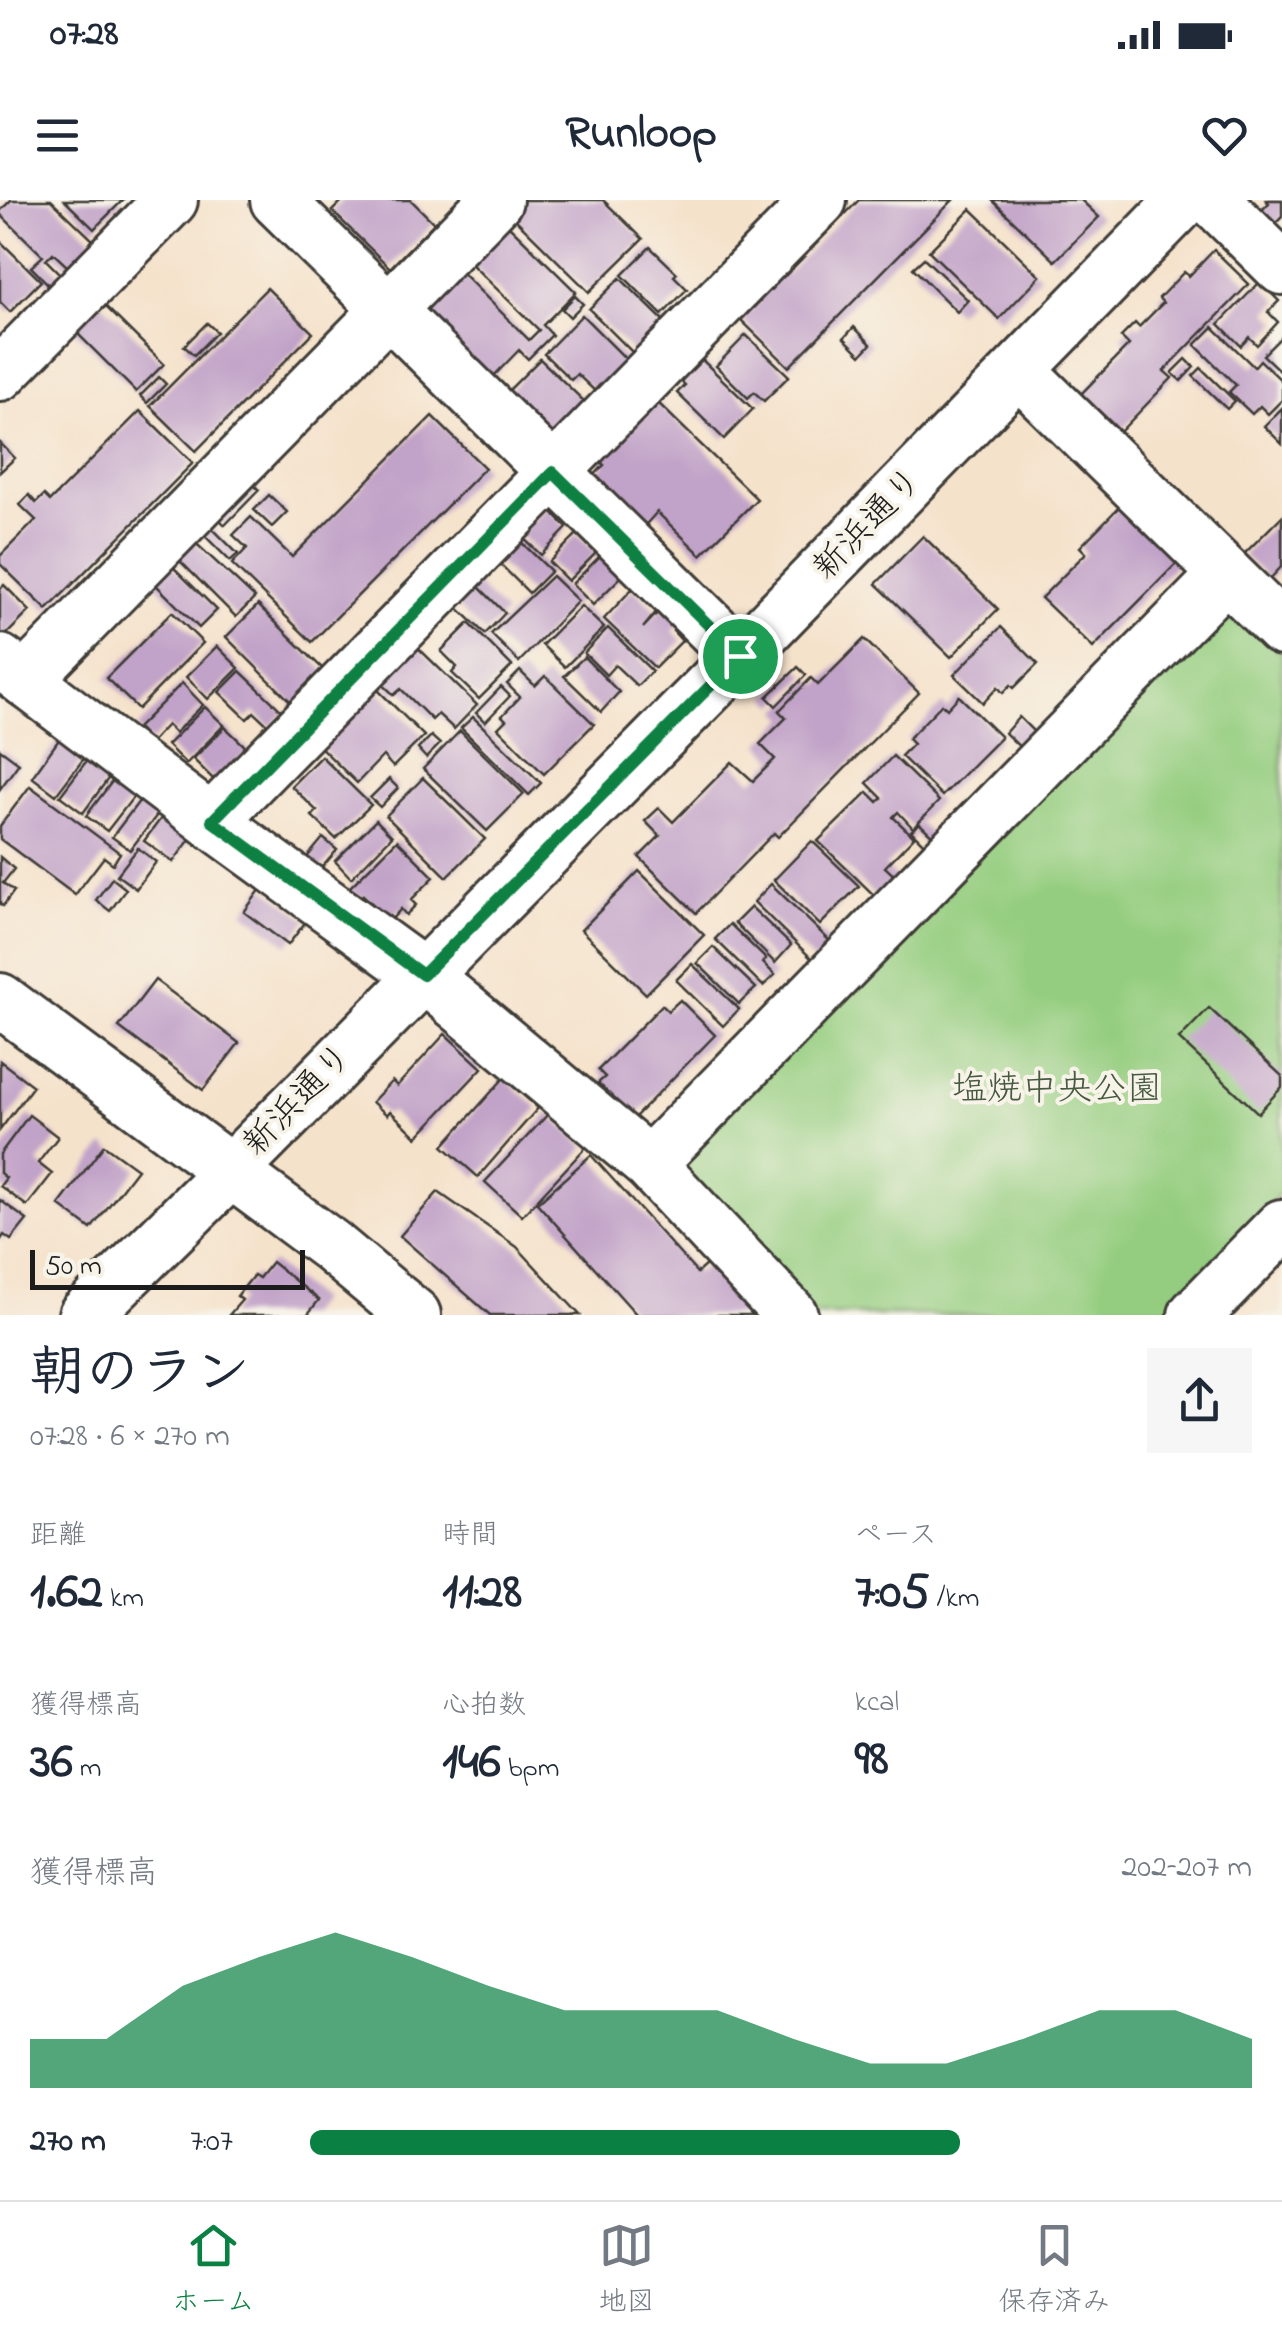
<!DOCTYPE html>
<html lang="ja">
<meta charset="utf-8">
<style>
body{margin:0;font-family:"Indie Flower","Klee One",sans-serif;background:#f6f6f7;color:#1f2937;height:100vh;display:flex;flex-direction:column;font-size:38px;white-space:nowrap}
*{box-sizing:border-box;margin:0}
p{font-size:32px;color:#747a83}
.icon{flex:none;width:55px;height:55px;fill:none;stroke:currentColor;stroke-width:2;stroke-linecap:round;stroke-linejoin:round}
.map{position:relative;height:1115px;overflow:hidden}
.details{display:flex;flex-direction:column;background:#fff;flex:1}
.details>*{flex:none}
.scale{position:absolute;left:30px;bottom:25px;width:275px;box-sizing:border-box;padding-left:10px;border:5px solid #1c1c1c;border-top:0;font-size:28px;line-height:35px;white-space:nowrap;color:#1c1c1c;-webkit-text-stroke:8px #f7f3e8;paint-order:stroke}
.pin{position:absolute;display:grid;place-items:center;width:85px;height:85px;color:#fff;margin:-42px;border:5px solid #fff;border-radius:50%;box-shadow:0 2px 10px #0007}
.round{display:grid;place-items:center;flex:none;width:105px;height:105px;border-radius:0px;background:#f6f6f7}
.head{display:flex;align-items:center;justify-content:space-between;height:170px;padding:0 30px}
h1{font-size:55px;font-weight:700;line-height:75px}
.stats{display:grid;grid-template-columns:repeat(3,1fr);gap:15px;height:170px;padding:10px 30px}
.stats div{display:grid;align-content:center}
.stats b{font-size:50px;font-weight:700}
.stats small{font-size:28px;font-weight:400}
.stats p{font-size:28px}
.chart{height:280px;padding:20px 30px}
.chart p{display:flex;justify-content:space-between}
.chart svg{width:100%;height:180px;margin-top:10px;fill:#0b8043;opacity:.7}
ul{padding:0 30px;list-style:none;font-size:32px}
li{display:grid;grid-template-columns:160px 120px 1fr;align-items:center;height:75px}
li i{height:25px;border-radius:12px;background:#0b8043}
.status{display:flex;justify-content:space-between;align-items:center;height:70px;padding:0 50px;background:#fff;direction:ltr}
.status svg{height:28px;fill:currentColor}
header{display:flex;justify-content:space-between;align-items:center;height:130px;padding:0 30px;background:#fff;font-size:45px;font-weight:700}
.tab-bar{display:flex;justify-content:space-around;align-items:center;height:140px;border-top:2px solid #e0e1e3;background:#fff;font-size:28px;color:#747a83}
.tab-bar a{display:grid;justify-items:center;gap:5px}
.tab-bar .current{color:#0b8043}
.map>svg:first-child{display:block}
</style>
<div class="status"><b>07:28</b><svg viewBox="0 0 49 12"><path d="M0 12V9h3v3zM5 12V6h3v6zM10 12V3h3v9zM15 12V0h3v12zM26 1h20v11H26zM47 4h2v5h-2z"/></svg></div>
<header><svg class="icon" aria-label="menu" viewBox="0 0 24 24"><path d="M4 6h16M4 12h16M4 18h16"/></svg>Runloop<svg class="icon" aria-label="heart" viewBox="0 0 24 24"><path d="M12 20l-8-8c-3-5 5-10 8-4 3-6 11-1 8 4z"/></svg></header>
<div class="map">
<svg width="1282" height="1115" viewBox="0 0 1282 1115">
<rect width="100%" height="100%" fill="#f7f3e8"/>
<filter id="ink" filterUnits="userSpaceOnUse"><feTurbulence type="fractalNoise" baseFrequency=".01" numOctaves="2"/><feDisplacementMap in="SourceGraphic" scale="20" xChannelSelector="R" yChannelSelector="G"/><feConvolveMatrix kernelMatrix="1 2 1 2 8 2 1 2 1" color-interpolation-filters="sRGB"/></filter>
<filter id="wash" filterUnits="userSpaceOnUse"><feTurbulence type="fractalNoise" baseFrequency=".0048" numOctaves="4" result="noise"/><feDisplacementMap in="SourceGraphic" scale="40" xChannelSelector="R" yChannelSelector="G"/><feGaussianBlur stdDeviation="2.25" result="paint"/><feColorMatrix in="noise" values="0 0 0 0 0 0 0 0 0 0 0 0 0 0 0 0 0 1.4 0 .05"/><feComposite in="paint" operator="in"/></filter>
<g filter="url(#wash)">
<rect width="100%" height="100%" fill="#f5e2cb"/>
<path fill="#94cd7f" stroke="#58744e" stroke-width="2.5" d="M 1219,405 L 1282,452 L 1282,992 L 1160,1115 L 806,1115 L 682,970 L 682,952 Z"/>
<g id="blocks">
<g fill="#c1a2c8">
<path d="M 11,0 L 51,0 L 95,42 L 69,68 L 53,53 L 46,60 L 65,79 L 54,90 L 31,67 L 43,56 L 0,14 L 0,11 Z"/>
<path d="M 64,0 L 123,0 L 94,29 Z"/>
<path d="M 343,0 L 411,0 L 434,23 L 390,68 L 332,11 Z"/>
<path d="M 524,0 L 603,0 L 643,39 L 589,92 L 510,14 Z"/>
<path d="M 859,0 L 953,0 L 789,167 L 741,120 L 760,101 L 753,95 L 779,68 L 786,75 Z"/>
<path d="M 992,0 L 1081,0 L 1099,17 L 1055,61 Z"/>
<path d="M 1266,0 L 1282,0 L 1282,17 L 1274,25 L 1260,12 L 1269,3 Z"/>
<path d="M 971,9 L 1040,76 L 999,119 L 929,51 Z"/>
<path d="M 504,21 L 576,92 L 543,125 L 552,135 L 528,159 L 519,150 L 487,183 L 418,115 L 461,72 L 529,140 L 539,130 L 466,59 Z"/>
<path d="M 0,41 L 41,81 L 10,112 L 0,102 Z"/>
<path d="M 650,47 L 677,73 L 674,76 L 687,89 L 662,115 L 622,75 Z"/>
<path d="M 1214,50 L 1249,84 L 1164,171 L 1172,178 L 1116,236 L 1077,198 L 1129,145 L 1121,137 L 1135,123 L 1139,127 L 1163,103 L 1159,98 L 1184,72 L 1189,76 Z"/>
<path d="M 924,58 L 968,100 L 957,112 L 913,68 Z"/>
<path d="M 620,78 L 668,125 L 636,156 L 589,109 Z"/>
<path d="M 1260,82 L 1279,101 L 1268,112 L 1278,122 L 1257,145 L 1249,137 L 1241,146 L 1219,124 Z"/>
<path d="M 267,88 L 313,133 L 196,251 L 150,206 Z"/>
<path d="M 575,96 L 583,104 L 570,117 L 562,109 Z"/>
<path d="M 100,101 L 164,164 L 136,192 L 73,129 Z"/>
<path d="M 582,115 L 630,163 L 599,195 L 577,174 L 571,180 L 544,154 Z"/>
<path d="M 207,123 L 217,132 L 194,155 L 184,146 Z"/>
<path d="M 854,127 L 871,144 L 861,155 L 844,138 Z"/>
<path d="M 1213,127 L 1254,167 L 1260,160 L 1282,181 L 1282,200 L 1268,214 L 1260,206 L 1252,214 L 1229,192 L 1236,185 L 1195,145 Z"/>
<path d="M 746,135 L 789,176 L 764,201 L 754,192 L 748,198 L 716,166 Z"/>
<path d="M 1282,136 L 1282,173 L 1263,155 Z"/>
<path d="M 695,153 L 753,209 L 724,239 L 677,193 L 685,185 L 674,175 Z"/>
<path d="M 540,159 L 588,205 L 556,237 L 550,231 L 546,236 L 504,195 Z"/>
<path d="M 1186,159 L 1194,167 L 1181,181 L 1172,173 Z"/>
<path d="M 1201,168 L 1235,201 L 1227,209 L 1193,176 Z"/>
<path d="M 159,177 L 166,184 L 147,203 L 140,196 Z"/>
<path d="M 653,198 L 757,299 L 701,355 L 657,312 L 640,331 L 589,281 L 604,265 L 595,256 Z"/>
<path d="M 1282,208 L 1282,244 L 1264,226 Z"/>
<path d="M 140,211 L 193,263 L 47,410 L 0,364 L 0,356 L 36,320 L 20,305 L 29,295 L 36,303 L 44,295 L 50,301 Z"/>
<path d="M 432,216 L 485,268 L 312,442 L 232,364 L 247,348 L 233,335 L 251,317 L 292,357 Z"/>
<path d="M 0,243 L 15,258 L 0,272 Z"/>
<path d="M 246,277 L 259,290 L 225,325 L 212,311 Z"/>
<path d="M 269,295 L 287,312 L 272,327 L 254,310 Z"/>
<path d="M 1123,303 L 1181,359 L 1093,448 L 1041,398 L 1086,353 L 1080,347 Z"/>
<path d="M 546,306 L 567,328 L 541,355 L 519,334 Z"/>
<path d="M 1282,316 L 1282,366 L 1269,380 L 1243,355 Z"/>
<path d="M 204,320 L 238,354 L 230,361 L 197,328 Z"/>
<path d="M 577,334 L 596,353 L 568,381 L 549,362 Z"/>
<path d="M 187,335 L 255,398 L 236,417 L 170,351 Z"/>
<path d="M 923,336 L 998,409 L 951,457 L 876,384 Z"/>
<path d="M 516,337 L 551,371 L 529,393 L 495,359 Z"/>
<path d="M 603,353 L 623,375 L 593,405 L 572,384 Z"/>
<path d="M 169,363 L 217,410 L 199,428 L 152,381 Z"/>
<path d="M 552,376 L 578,401 L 519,462 L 491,434 Z"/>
<path d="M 474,382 L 505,413 L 485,434 L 453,403 Z"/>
<path d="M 4,385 L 30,411 L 0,441 L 0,389 Z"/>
<path d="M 633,388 L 657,411 L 643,428 L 665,405 L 682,422 L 673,431 L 682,441 L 655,468 L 604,419 Z"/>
<path d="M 258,405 L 327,473 L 295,506 L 226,437 Z"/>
<path d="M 581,406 L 604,428 L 565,467 L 542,445 Z"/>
<path d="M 172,412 L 203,443 L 138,509 L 106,478 Z"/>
<path d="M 469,423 L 512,466 L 479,499 L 452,473 L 457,467 L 441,451 Z"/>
<path d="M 1001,427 L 1038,464 L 1014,488 L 1011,485 L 1003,493 L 998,487 L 983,503 L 954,475 Z"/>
<path d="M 608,428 L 652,471 L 637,486 L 615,465 L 606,475 L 584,453 Z"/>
<path d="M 408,438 L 477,505 L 454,529 L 438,514 L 432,520 L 401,489 L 394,495 L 373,475 Z"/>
<path d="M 864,439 L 919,493 L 778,637 L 774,633 L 696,713 L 639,657 L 660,636 L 645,621 L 659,608 L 673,622 L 732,562 L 753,581 L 775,559 L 760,544 L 786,518 L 779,511 L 811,478 L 818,485 Z"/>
<path d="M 217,446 L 239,468 L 208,499 L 186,477 Z"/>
<path d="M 584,457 L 619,492 L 601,512 L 564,476 Z"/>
<path d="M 798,467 L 806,475 L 776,506 L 767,497 Z"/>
<path d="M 240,471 L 284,513 L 270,527 L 254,512 L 247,519 L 219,492 Z"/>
<path d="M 520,471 L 535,486 L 545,476 L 594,524 L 544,574 L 498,528 L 506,520 L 502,516 L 520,497 L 507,484 Z"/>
<path d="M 182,483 L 203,505 L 175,533 L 167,525 L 151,542 L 137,528 Z"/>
<path d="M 501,487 L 510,496 L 485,522 L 476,513 Z"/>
<path d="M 377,489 L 424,536 L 393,567 L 383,556 L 357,583 L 311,538 Z"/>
<path d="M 959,496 L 1001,537 L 942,596 L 901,556 L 913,544 L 908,539 L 942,504 L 947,509 Z"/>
<path d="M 205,507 L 224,525 L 186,564 L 167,545 Z"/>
<path d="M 473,517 L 541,583 L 529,595 L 461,528 Z"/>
<path d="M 1019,517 L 1041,539 L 1026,553 L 1005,533 Z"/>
<path d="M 225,527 L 249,550 L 217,583 L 193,559 Z"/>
<path d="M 460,531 L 524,594 L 487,631 L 423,569 Z"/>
<path d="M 63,534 L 88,553 L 56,595 L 32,577 Z"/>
<path d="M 431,536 L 440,544 L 426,558 L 418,549 Z"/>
<path d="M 0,549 L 19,563 L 0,589 Z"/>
<path d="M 91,555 L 113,572 L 83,613 L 60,596 Z"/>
<path d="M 321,556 L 371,605 L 336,639 L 312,616 L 317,611 L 291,586 Z"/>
<path d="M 893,556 L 939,601 L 913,628 L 898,612 L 893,617 L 914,637 L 885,667 L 901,682 L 881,702 L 818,641 L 868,592 L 878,602 L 882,598 L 867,583 Z"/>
<path d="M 117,575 L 138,591 L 107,631 L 86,616 Z"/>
<path d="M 423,578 L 485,639 L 447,677 L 386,616 Z"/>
<path d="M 389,579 L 398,588 L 380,607 L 370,598 Z"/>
<path d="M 30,586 L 120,653 L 113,664 L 104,657 L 75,695 L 0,639 L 0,626 Z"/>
<path d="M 146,592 L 164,606 L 130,650 L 112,637 Z"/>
<path d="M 165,613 L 194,634 L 173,662 L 144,641 Z"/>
<path d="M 376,620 L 392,636 L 351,678 L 335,661 Z"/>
<path d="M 919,623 L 939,642 L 930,650 L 911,631 Z"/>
<path d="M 323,638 L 337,650 L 318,672 L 304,661 Z"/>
<path d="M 397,640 L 434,677 L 411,700 L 416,705 L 406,715 L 401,709 L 390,721 L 363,695 L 360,699 L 349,688 Z"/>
<path d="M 812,641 L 859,686 L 820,725 L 774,680 Z"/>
<path d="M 138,648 L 156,662 L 136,689 L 117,675 Z"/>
<path d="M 0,657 L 14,669 L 3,683 L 14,691 L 3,706 L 0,704 Z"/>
<path d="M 639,671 L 704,735 L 646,794 L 581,730 Z"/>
<path d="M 112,678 L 126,689 L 110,711 L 96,700 Z"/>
<path d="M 771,684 L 833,744 L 815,762 L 754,702 Z"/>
<path d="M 263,686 L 307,720 L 288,745 L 244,712 Z"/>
<path d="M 751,707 L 791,745 L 775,763 L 735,723 Z"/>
<path d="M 730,724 L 766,759 L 763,763 L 775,775 L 763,786 L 715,739 Z"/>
<path d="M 713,747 L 756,788 L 739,804 L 697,763 Z"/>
<path d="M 692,764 L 739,809 L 723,826 L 676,780 Z"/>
<path d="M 155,780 L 239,843 L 203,890 L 119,827 Z"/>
<path d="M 680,800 L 715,835 L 634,918 L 598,883 L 605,877 L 598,870 L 662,805 L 668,811 Z"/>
<path d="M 1209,808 L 1282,876 L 1282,887 L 1258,913 L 1179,839 Z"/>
<path d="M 445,834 L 482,868 L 417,937 L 390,911 L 387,915 L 372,902 L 392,881 L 397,886 Z"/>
<path d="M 0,861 L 33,886 L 0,930 Z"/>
<path d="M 504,878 L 538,908 L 478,977 L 443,946 Z"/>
<path d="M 549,913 L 586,947 L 522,1016 L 485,982 Z"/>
<path d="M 29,915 L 58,937 L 38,963 L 52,974 L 27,1006 L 0,986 L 6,978 L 0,973 L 0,954 Z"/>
<path d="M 104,945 L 137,969 L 91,1029 L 59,1005 Z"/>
<path d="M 591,955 L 697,1073 L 707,1064 L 753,1115 L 637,1115 L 537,1003 Z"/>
<path d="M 438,992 L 517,1047 L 580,1115 L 490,1115 L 400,1036 Z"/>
<path d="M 0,1000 L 27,1020 L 11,1040 L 4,1035 L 0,1041 Z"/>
<path d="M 272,1062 L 319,1100 L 307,1115 L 229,1115 L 242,1100 L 237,1096 L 254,1075 L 259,1078 Z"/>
</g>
</g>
</g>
<g filter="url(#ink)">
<use href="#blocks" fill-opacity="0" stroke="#3d3a36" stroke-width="2.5"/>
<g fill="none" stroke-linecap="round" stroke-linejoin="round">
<g stroke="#3d3a36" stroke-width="58">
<g id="minor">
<path d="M 277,0 L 740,456"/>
<path d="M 1213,0 L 1282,68"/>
<path d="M 1019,171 L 1282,429"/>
<path d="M 0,174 L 171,0"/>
<path d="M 0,461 L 211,621 L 423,775 L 649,964 L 791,1115"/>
<path d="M 25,480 L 496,0"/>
<path d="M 211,621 L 820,0"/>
<path d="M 0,800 L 330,1045 L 414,1115"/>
<path d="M 649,964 L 1226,374"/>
<path d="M 85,1115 L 231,971 L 740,456 L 1184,0"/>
<path d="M 1195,1115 L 1282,1026"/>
</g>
</g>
<use href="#minor" stroke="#fff" stroke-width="52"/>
</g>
</g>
<g fill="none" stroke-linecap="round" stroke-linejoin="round" filter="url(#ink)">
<g stroke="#fff" stroke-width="20">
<path id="route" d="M 553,272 L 740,456 L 423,775 L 212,621 Z"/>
</g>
<use href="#route" stroke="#0b8043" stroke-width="12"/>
</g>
<g text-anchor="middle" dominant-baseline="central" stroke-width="8" stroke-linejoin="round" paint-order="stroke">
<g font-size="35" fill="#1c1c1c" stroke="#f7f3e8">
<text transform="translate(869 325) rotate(-46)">新浜通り</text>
<text transform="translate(299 901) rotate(-46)">新浜通り</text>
</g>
<g font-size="35" fill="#465a3f" stroke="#f7f3e8">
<text x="1057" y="890">塩焼中央公園</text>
</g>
</g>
</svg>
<div class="scale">50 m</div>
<div class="pin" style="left:740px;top:456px;background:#1e9e55"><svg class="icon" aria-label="arrive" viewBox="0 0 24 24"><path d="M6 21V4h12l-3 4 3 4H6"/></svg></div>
</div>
<section class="details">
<div class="head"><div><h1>朝のラン</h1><p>07:28 · 6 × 270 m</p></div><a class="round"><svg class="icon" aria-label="share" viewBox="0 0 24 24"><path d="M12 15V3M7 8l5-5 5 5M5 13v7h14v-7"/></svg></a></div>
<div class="stats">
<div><p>距離</p><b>1.62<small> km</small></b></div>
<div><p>時間</p><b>11:28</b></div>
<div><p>ペース</p><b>7:05<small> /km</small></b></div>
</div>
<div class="stats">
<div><p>獲得標高</p><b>36<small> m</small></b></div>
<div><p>心拍数</p><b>146<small> bpm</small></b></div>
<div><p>kcal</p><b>98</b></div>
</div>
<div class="chart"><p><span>獲得標高</span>202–207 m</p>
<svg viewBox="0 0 160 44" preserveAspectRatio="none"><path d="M0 44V32L10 32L20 19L30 12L40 6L50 12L60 19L70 25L80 25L90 25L100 32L110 38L120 38L130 32L140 25L150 25L160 32V44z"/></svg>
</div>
<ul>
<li><b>270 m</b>7:07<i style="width:69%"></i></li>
</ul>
</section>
<nav class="tab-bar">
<a class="current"><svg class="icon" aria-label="home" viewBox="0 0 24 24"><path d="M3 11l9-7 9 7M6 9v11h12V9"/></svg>ホーム</a>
<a><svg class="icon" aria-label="map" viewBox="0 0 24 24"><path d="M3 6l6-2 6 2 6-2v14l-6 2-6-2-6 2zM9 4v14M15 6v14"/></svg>地図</a>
<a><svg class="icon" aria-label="saved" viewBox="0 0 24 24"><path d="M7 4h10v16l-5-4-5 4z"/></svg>保存済み</a>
</nav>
